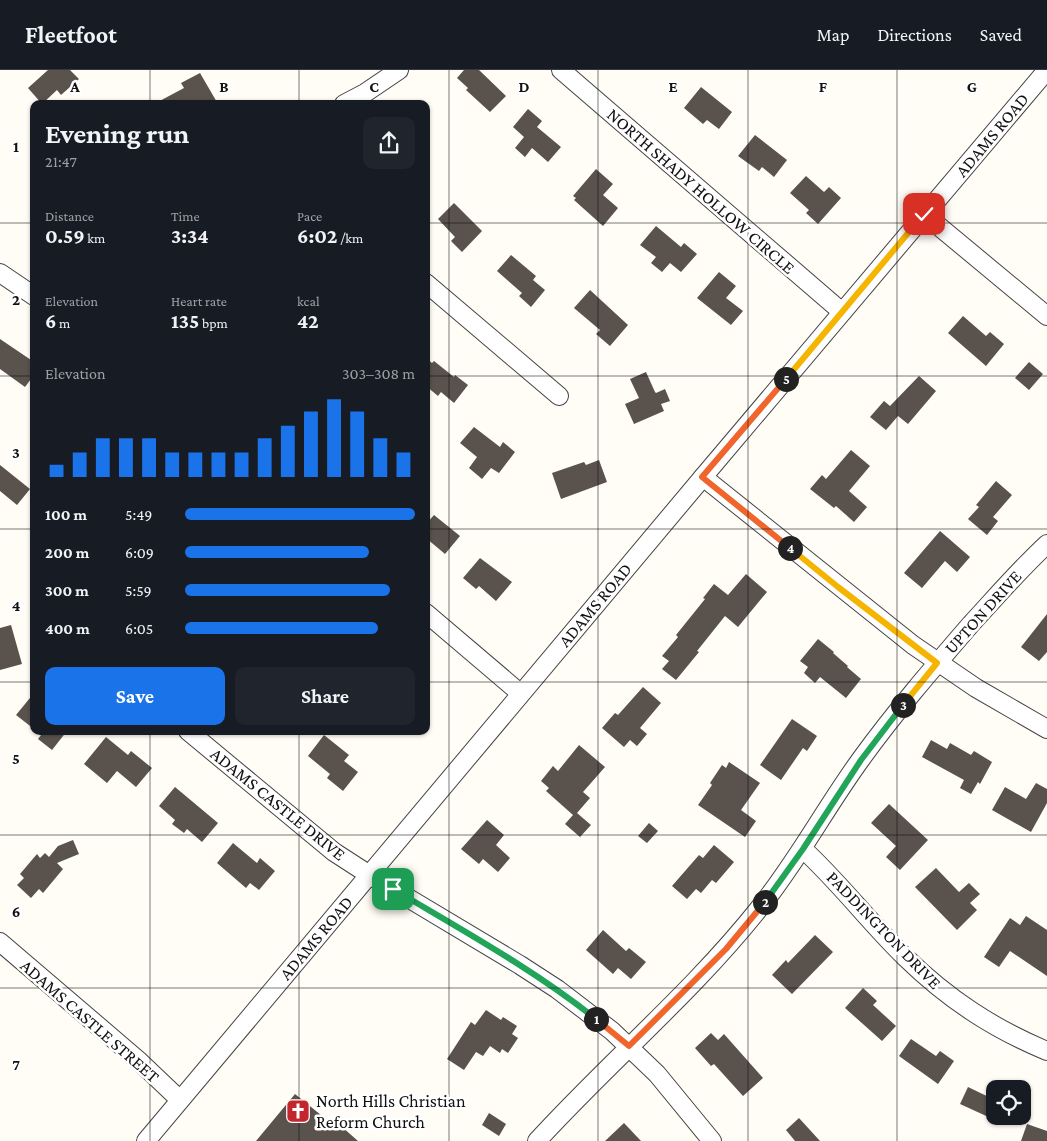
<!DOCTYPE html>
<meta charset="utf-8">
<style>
body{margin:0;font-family:"Crimson Pro",serif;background:#20242c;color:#f1f3f6;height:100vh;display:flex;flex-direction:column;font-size:19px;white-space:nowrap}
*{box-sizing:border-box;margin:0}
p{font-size:16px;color:#9ea1a6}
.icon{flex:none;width:28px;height:28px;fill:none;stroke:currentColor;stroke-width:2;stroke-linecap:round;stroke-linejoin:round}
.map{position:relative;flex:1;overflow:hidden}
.drawer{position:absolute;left:30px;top:30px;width:400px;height:635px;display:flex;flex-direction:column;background:#171b24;border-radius:10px;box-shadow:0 1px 4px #0004}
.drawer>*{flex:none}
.buttons{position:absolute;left:986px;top:1010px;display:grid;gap:10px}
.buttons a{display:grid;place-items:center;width:45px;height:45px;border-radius:10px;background:#171b24;box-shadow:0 1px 4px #0004;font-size:25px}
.pin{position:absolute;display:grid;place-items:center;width:42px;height:42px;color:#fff;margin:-21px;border-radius:10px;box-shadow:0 2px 8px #0006}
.km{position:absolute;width:25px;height:25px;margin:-12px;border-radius:50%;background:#222;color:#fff;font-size:14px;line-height:25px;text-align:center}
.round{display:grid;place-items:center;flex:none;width:52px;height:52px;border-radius:10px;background:#20242c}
.overview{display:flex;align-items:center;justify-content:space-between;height:85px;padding:0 15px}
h1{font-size:28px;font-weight:700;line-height:38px}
.stats{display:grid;grid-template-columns:repeat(3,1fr);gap:8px;height:85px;padding:5px 15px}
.stats div{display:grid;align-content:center}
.stats b{font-size:21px;font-weight:700}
.stats small{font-size:14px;font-weight:400}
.stats p{font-size:14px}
.chart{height:140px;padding:10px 15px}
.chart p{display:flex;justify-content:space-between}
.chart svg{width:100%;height:90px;margin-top:5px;stroke:#1a73e8;stroke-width:6}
.button{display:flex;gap:10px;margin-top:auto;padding:10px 15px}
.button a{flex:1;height:58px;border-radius:10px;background:#1a73e8;color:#fff;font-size:20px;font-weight:700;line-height:58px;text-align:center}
.button a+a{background:#20242c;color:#f1f3f6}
ul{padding:0 15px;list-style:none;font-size:16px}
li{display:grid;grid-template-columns:80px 60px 1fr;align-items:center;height:38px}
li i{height:12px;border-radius:6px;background:#1a73e8}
header{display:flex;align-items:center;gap:30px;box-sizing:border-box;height:70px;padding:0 25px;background:#171b24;border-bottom:1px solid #363941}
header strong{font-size:24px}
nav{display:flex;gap:28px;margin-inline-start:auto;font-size:18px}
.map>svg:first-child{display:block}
</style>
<header>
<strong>Fleetfoot</strong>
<nav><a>Map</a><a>Directions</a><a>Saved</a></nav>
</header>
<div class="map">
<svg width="1047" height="1071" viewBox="0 0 1047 1071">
<rect width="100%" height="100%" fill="#fffdf5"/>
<g fill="#5a524d">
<path d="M 48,0 L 70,0 L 79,9 L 61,25 L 57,20 L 42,34 L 28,18 Z"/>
<path d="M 464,0 L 479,0 L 506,26 L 490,42 L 466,20 L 468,18 L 457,8 Z"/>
<path d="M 200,3 L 218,34 L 154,34 L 184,18 L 181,13 Z"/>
<path d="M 701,17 L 732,42 L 719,59 L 707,50 L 703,54 L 684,38 Z"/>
<path d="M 528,39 L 542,51 L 537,57 L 561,77 L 548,92 L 532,78 L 525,87 L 515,78 L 524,67 L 513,57 Z"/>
<path d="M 755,65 L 787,90 L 774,107 L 762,97 L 759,101 L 738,86 Z"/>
<path d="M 596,99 L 613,114 L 603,125 L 618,138 L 603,156 L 574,130 L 576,128 L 573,126 Z"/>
<path d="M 806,106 L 824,122 L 829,117 L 841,128 L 818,154 L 806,143 L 809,140 L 790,123 Z"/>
<path d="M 454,133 L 482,161 L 462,182 L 451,171 L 455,167 L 438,149 Z"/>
<path d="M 656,156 L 681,177 L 684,173 L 697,184 L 681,202 L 670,193 L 662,202 L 651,193 L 656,187 L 640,175 Z"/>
<path d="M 511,185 L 536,206 L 533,210 L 545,220 L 531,237 L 519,226 L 522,223 L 497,201 Z"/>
<path d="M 719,202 L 736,216 L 726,228 L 743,241 L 731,255 L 697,228 Z"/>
<path d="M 590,220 L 628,255 L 610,276 L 596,264 L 600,260 L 574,238 Z"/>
<path d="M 963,246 L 986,266 L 990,262 L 1004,274 L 986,296 L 948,263 Z"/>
<path d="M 0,269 L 34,292 L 34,305 L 25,317 L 0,299 Z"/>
<path d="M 426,288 L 432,293 L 434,291 L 454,307 L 455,305 L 468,315 L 454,333 L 441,322 L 438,326 L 426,316 Z"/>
<path d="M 1029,292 L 1043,304 L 1029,320 L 1015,308 Z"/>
<path d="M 646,302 L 655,322 L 656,323 L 665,319 L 670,331 L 661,334 L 664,341 L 634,354 L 625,334 L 639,328 L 630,309 Z"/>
<path d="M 919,306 L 936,321 L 908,354 L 898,346 L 886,360 L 870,347 L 884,331 L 890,336 Z"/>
<path d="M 474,357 L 500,377 L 503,372 L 515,382 L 499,403 L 491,398 L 482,409 L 469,398 L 477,387 L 460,373 Z"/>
<path d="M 851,380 L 870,396 L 849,421 L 867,437 L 854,452 L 836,436 L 834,438 L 810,419 L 822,405 L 826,409 Z"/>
<path d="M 599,390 L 607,412 L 561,429 L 552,403 L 584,392 L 586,395 Z"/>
<path d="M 0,395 L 30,419 L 17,435 L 0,421 Z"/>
<path d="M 996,411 L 1012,425 L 993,447 L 998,451 L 987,465 L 968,449 L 979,437 L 976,435 Z"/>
<path d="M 434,445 L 460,466 L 445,484 L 426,468 L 426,454 Z"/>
<path d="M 940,461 L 970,487 L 957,502 L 945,491 L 922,518 L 904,503 Z"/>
<path d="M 480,488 L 512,512 L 496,531 L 479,516 L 476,519 L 463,508 Z"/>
<path d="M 746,504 L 767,522 L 738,557 L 725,546 L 697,581 L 699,582 L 676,610 L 662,599 L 669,591 L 662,586 L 678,567 L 676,565 L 705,529 L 703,528 L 714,514 L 728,525 Z"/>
<path d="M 1047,544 L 1047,582 L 1039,591 L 1021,577 Z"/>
<path d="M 11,555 L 22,594 L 0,600 L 0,558 Z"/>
<path d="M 818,569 L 834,582 L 833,583 L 848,596 L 847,597 L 861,609 L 846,628 L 820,607 L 815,613 L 804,603 L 808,597 L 800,591 Z"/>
<path d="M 643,617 L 661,633 L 640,658 L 647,664 L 637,676 L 630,670 L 624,677 L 602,658 L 615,643 L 618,645 Z"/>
<path d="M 34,623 L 34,659 L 16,645 Z"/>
<path d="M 792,649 L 817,666 L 807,681 L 803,678 L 781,710 L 760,695 Z"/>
<path d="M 44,661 L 67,661 L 52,680 L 38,669 Z"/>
<path d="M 324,665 L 349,685 L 344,691 L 358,702 L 343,721 L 327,708 L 330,704 L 308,686 Z"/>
<path d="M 106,667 L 128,685 L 131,681 L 152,698 L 136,717 L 117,701 L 107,713 L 84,694 Z"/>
<path d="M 931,670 L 947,679 L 950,673 L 971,685 L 974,681 L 992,692 L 980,714 L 978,712 L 971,724 L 960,718 L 964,710 L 922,687 Z"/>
<path d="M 579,675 L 605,697 L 583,722 L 590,728 L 577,743 L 591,755 L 580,767 L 565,754 L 573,745 L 546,721 L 549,718 L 541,711 L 553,696 L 558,701 Z"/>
<path d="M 729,692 L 760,713 L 741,740 L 756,751 L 745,767 L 698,735 L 712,715 L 710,713 L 722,695 L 726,698 Z"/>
<path d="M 1036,713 L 1047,719 L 1047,733 L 1031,762 L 992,740 L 1005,717 L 1026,729 Z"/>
<path d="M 175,717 L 218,753 L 202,772 L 187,759 L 184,763 L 172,754 L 175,750 L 159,736 Z"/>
<path d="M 889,734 L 928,770 L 900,800 L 886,787 L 896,776 L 871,753 Z"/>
<path d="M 487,750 L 504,765 L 496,775 L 510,788 L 498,802 L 483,789 L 479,794 L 461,779 Z"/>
<path d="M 649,753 L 658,761 L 647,773 L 638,766 Z"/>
<path d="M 73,770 L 79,784 L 57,793 L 63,799 L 43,823 L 39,819 L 31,828 L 17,815 L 24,808 L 20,804 L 37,784 L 40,788 L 45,783 L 49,787 L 58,776 Z"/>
<path d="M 233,773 L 257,793 L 260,788 L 275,801 L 259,820 L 250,813 L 246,818 L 217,793 Z"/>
<path d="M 714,775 L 734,792 L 716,813 L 712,810 L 701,823 L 696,819 L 687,829 L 672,816 L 699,785 L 703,788 Z"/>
<path d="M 936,798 L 959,822 L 969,813 L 980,824 L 970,833 L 977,840 L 957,860 L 915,817 Z"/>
<path d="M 1026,846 L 1047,860 L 1047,906 L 1010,881 L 999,897 L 984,887 L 1010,848 L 1020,855 Z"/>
<path d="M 603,860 L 626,881 L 629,878 L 646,892 L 631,909 L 618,898 L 613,904 L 586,880 Z"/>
<path d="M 815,865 L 833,882 L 792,924 L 772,905 L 786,890 L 788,893 Z"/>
<path d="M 863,918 L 877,931 L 873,935 L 896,956 L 882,971 L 845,938 Z"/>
<path d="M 486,940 L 501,950 L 503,947 L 517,956 L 512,964 L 518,968 L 508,983 L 502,979 L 500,983 L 490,976 L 483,986 L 476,982 L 464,1000 L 447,989 L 471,952 L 475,955 Z"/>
<path d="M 711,963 L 718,970 L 724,964 L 763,1008 L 743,1026 L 714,994 L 711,996 L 695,978 Z"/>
<path d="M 911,969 L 936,986 L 940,981 L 954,991 L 938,1014 L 899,986 Z"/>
<path d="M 968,1017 L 995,1030 L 995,1050 L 960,1034 Z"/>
<path d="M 295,1024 L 337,1058 L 341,1056 L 358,1071 L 256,1071 Z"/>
<path d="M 489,1043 L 506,1054 L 499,1066 L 482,1055 Z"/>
<path d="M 799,1048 L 820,1071 L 795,1071 L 786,1060 Z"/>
<path d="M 624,1053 L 641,1071 L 605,1071 Z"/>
<path d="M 1027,1054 L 1047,1061 L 1047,1071 L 1021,1071 Z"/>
</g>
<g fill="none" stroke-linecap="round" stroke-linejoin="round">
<g stroke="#444" stroke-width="20">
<g id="minor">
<path d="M 561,0 L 842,242"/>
<path d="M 344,34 L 365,23 L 399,0"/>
<path d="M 924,144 L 1047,246"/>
<path d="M 0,203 L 34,226"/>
<path d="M 426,213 L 559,326"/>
<path d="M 703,407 L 913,575 L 976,618 L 1047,659"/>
<path d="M 426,543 L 520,623"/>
<path d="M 188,661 L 334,782 L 368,804 L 520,895 L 557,919 L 612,961 L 657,1004 L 712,1071"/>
<path d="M 803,779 C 840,813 870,853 905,887 C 948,929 992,958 1047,981"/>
<path d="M 0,872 L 138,990 L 180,1030"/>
<path d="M 146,1071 L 703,407 L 1047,0"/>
<path d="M 537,1071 C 610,991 694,921 761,836 C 798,790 826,737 861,689 C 895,642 933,598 971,554 C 996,527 1020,499 1047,474"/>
</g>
</g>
<use href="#minor" stroke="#fff" stroke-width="18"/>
</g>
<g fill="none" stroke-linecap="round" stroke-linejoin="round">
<g stroke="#fff" stroke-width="10">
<path id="split-1" d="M 393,819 C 462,860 533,899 596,949"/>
</g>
<g stroke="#fff" stroke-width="10">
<path id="split-2" d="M 596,949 L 629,976 L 726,879 L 765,832"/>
</g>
<g stroke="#fff" stroke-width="10">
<path id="split-3" d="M 765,832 L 803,779 L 861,690 L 903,635"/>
</g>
<g stroke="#fff" stroke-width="10">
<path id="split-4" d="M 790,478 L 838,517 L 937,593 L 903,635"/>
</g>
<g stroke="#fff" stroke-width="10">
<path id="split-5" d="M 786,309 L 702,407 L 790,478"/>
</g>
<g stroke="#fff" stroke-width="10">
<path id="split-6" d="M 786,309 L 924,144"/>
</g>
<use href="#split-1" stroke="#22a559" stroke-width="6"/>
<use href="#split-2" stroke="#f0652b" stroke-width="6"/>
<use href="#split-3" stroke="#22a559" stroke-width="6"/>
<use href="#split-4" stroke="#f5b400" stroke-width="6"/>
<use href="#split-5" stroke="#f0652b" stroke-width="6"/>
<use href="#split-6" stroke="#f5b400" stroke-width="6"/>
</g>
<path fill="none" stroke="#111" stroke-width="1" stroke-opacity="0.55" d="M 150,0 L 150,34M 299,0 L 299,34M 449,0 L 449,1071M 598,0 L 598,1071M 748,0 L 748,1071M 897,0 L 897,1071M 0,153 L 34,153M 426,153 L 1047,153M 0,306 L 34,306M 426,306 L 1047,306M 0,459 L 34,459M 426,459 L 1047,459M 0,612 L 34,612M 426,612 L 1047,612M 150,661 L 150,1071M 299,661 L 299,1071M 0,765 L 1047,765M 0,918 L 1047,918"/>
<defs>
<g id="church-square" transform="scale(1.25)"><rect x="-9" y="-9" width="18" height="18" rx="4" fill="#c4262e" stroke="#fff"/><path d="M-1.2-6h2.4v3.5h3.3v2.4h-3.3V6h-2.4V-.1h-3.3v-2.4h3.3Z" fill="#fff"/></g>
</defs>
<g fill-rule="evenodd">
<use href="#church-square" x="298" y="1041"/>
</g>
<g text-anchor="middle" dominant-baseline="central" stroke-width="5" stroke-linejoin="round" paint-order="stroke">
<g font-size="18" fill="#111" stroke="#fff">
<text transform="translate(992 65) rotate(-50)">ADAMS ROAD</text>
<text transform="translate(701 121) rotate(41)">NORTH SHADY HOLLOW CIRCLE</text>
<text transform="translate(595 535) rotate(-50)">ADAMS ROAD</text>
<text transform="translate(983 542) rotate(-48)">UPTON DRIVE</text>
<text transform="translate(278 734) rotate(39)">ADAMS CASTLE DRIVE</text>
<text transform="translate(884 860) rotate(46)">PADDINGTON DRIVE</text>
<text transform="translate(316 868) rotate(-50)">ADAMS ROAD</text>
<text transform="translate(90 951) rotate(41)">ADAMS CASTLE STREET</text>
</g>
<g font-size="18" fill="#111" stroke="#fff" text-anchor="start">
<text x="316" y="1031">North Hills Christian<tspan x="316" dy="21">Reform Church</tspan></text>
</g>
</g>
<g font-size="16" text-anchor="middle" font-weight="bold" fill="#111" stroke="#fff" stroke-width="5" stroke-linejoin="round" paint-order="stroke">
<text x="75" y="22">A</text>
<text x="224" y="22">B</text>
<text x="374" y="22">C</text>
<text x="524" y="22">D</text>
<text x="673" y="22">E</text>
<text x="823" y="22">F</text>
<text x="972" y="22">G</text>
<text x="16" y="82">1</text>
<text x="16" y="235">2</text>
<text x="16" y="388">3</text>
<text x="16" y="541">4</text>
<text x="16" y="694">5</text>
<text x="16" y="847">6</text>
<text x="16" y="1000">7</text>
</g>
</svg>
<div class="buttons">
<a><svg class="icon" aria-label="locate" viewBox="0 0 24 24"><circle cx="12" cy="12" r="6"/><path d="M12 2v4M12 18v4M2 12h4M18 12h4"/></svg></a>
</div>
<div class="pin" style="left:393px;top:819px;background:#1e9e55"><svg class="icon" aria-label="arrive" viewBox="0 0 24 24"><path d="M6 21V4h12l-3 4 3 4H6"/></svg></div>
<div class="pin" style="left:924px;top:144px;background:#d93025"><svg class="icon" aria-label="check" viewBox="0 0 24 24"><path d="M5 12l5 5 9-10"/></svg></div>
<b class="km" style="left:596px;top:949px">1</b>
<b class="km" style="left:765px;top:832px">2</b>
<b class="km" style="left:903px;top:635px">3</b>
<b class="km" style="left:790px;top:478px">4</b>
<b class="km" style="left:786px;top:309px">5</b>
<section class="drawer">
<div class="overview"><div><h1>Evening run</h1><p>21:47</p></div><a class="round"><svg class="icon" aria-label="share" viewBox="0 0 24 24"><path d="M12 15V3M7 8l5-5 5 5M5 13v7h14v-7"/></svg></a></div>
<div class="stats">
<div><p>Distance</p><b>0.59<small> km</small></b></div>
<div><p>Time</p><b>3:34</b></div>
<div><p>Pace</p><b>6:02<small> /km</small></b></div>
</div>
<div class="stats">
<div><p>Elevation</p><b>6<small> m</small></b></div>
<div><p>Heart rate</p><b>135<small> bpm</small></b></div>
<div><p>kcal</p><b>42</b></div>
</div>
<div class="chart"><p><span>Elevation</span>303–308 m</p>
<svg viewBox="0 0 160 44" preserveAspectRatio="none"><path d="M5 44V38M15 44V32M25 44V25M35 44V25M45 44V25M55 44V32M65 44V32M75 44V32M85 44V32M95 44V25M105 44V19M115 44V12M125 44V6M135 44V12M145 44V25M155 44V32"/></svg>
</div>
<ul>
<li><b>100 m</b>5:49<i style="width:100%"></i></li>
<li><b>200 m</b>6:09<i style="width:80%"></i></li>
<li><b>300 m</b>5:59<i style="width:89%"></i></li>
<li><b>400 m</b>6:05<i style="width:84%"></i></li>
</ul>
<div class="button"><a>Save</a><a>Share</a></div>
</section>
</div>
